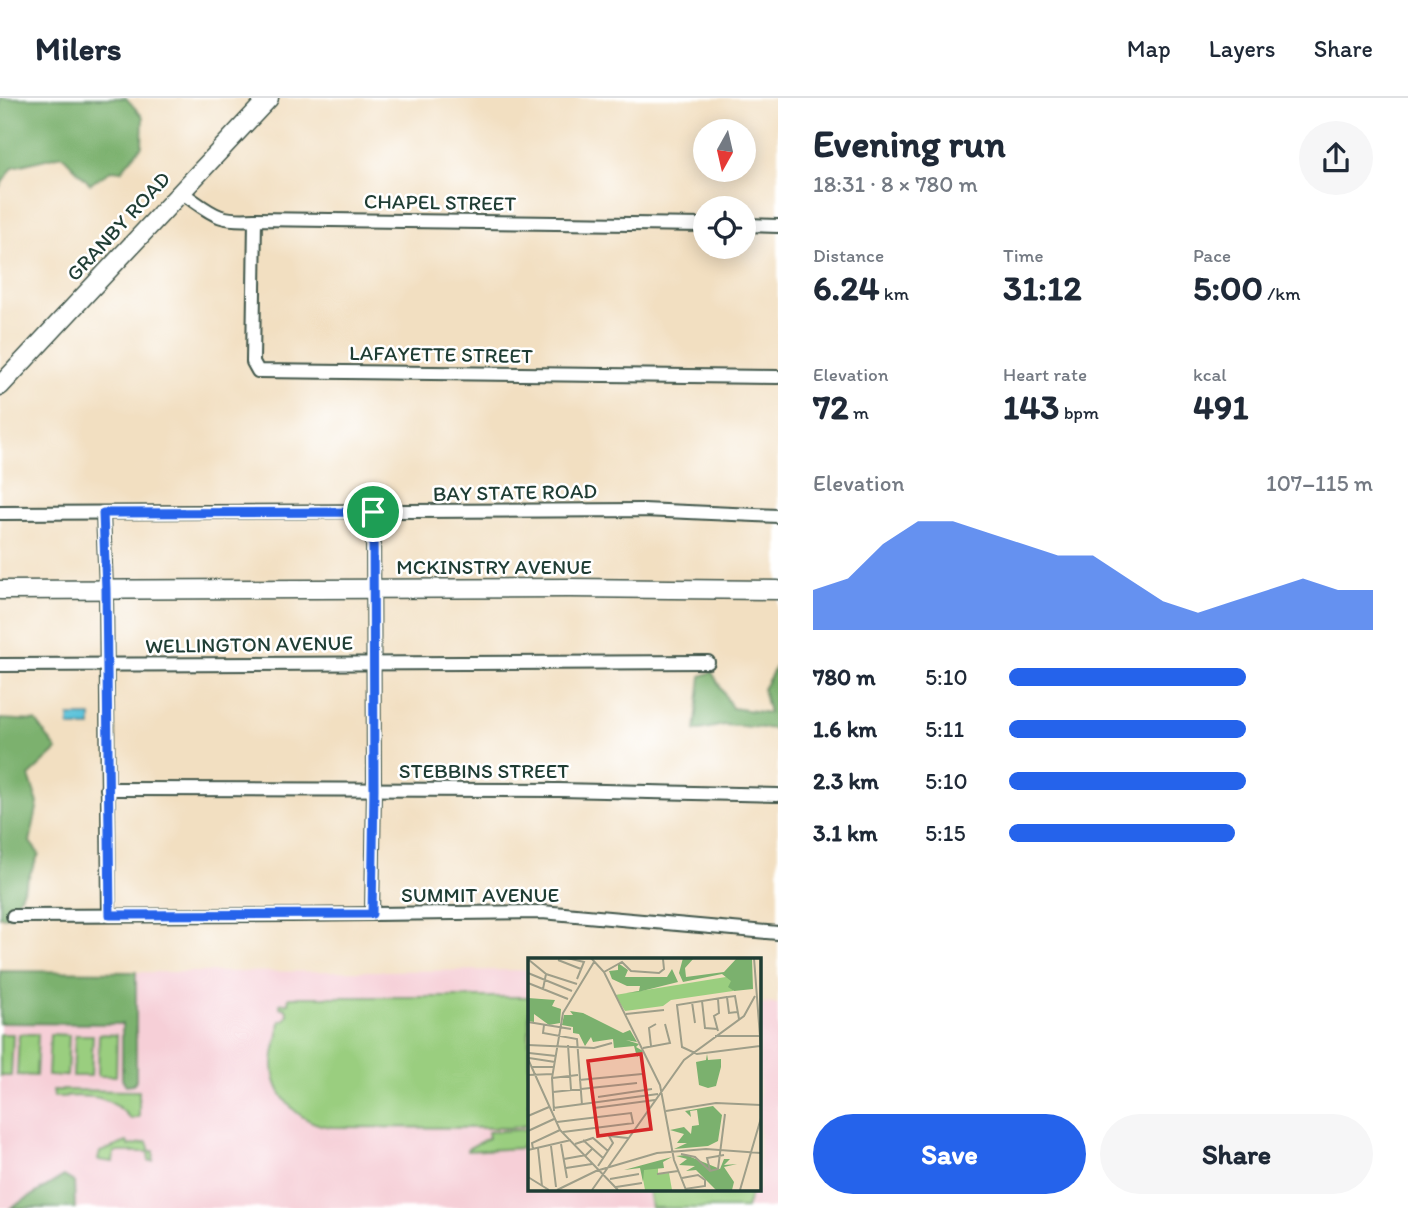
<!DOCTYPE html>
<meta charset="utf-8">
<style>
body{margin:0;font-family:Itim,sans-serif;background:#f6f6f7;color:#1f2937;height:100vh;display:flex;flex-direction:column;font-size:26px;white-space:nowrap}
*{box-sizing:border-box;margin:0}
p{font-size:23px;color:#747a83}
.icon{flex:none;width:38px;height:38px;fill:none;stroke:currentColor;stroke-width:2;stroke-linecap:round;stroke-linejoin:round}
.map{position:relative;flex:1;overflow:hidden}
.panel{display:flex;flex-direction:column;background:#fff;width:630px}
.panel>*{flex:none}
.needle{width:46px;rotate:188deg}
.fabs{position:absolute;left:693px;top:21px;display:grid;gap:14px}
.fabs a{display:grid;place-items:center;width:63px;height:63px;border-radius:50%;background:#fff;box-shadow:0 4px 18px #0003;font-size:35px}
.pin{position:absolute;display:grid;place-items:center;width:60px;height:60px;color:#fff;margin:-30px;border:4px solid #fff;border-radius:50%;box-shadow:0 2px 7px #0007}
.round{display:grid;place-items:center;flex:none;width:74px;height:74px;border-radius:37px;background:#f6f6f7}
.head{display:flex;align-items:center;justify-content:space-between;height:119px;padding:0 35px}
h1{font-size:38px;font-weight:700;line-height:52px}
.metrics{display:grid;grid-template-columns:repeat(3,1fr);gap:10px;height:119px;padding:7px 35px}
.metrics div{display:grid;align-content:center}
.metrics b{font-size:35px;font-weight:700}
.metrics small{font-size:19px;font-weight:400}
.metrics p{font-size:19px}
.chart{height:196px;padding:14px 35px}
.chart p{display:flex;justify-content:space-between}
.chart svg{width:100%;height:126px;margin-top:7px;fill:#2563eb;opacity:.7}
.action{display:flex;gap:14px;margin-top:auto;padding:14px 35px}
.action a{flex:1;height:80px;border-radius:42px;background:#2563eb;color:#fff;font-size:28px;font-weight:700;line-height:80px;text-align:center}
.action a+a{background:#f6f6f7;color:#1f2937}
ul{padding:0 35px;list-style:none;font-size:23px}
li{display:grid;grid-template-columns:112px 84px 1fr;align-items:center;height:52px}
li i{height:18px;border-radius:9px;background:#2563eb}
header{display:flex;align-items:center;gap:42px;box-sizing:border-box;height:98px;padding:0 35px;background:#fff;border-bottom:2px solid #e0e1e3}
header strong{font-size:33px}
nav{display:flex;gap:38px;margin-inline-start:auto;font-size:24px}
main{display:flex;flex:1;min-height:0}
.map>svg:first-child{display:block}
</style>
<header>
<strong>Milers</strong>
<nav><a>Map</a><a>Layers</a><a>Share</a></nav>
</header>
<main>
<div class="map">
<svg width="778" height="1110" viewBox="0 0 778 1110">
<rect width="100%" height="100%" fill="#fff"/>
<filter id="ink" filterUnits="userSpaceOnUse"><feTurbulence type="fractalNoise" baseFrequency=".0143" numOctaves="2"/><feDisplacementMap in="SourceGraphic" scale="14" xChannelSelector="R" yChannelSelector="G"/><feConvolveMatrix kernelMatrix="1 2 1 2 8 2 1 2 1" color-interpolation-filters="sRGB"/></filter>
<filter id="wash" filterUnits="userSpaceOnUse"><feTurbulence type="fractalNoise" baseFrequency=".00686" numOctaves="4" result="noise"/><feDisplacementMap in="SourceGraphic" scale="28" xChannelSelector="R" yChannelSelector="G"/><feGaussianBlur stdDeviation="1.57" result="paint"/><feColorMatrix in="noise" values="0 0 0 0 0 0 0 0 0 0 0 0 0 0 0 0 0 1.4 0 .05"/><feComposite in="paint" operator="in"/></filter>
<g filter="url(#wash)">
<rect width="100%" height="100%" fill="#f2dfc1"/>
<path fill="#f6cfd7" d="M 527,872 L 526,883 L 530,884 L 530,1091 L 759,1091 L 759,905 L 778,906 L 778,1110 L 0,1110 L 0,875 Z"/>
<g fill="#9ace7f" stroke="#5c865a" stroke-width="2">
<path d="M 289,899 L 529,899 L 529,1027 L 509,1030 L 332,1029 C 301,1026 273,999 273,967 C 273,952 279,938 280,923 L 285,922 L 288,917 L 286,911 L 280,909 L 280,906 L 288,905 Z"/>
<path d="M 0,936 L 13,936 L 11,978 L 0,978 Z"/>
<path d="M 19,936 L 38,936 L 36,978 L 17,977 Z"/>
<path d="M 50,936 L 69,937 L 67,978 L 48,978 Z"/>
<path d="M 99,936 L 117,937 L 116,978 L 98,978 Z"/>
<path d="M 75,937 L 93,937 L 91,978 L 73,978 Z"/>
<path d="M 53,992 L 139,993 L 139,1019 L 131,1021 C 107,994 88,998 54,999 Z"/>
<path d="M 529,1031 L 529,1045 L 522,1046 L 522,1050 L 467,1053 L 467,1051 L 488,1040 L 488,1034 Z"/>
<path d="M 127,1044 L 129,1048 L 147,1044 L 150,1053 L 154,1053 L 153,1063 L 149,1063 L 148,1054 L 114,1054 L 113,1064 L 98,1062 L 100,1054 Z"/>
<path d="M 648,1091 L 753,1091 L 746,1110 L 651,1110 Z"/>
</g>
<g fill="#7bb16e" stroke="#4d7751" stroke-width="2">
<path d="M 0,0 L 126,0 L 143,19 L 142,48 L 121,73 L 112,72 L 90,86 L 62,57 L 13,69 L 0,88 Z"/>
<path d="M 778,565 L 778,631 L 724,627 L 695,633 L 701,578 L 712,574 L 732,610 L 769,615 L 763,591 Z"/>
<path d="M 0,621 L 36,623 L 57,652 L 29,678 L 38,705 L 30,744 L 39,756 L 11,818 L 0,819 Z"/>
<path d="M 0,873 L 136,874 L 136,983 L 133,986 L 126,987 L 122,981 L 122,926 L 0,925 Z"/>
<path d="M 64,1078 L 74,1084 L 75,1110 L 11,1110 Z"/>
</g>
<rect fill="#5cc2da" stroke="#3e8087" stroke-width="2" x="69" y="618" width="22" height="11"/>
</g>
<g filter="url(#ink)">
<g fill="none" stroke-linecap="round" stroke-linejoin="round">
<g stroke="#3f5549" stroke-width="16">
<g id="street">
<path d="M 181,94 C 212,115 216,124 255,121 L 705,127"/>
<path d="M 255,121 L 253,264 L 258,273 L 778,279"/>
<path d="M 744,127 L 778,128"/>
<path d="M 0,415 L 643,412 L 778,418"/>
<path d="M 103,415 L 106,491 L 109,817"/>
<path d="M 0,567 L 708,564"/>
<path d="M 107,691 L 559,692 L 778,697"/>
<path d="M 372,816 L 374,691 L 373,414"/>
<path d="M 13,818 L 291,817 L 542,814 L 778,835"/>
</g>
</g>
<g stroke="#3f5549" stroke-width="21">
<g id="secondary">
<path d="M 0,288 L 269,0"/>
<path d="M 0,492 L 570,490 L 778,492"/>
</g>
</g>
<use href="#street" stroke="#fff" stroke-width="12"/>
<use href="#secondary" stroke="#fff" stroke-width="18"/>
</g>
</g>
<g fill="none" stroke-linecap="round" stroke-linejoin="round" filter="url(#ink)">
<g stroke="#fff" stroke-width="14">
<path id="route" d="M 373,414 L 374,691 L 372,816 L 110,817 L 106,491 L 103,415 Z"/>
</g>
<use href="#route" stroke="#2563eb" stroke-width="9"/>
</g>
<g text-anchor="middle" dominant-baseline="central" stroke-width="5" stroke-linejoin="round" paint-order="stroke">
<g font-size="21" fill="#1f3d34" stroke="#fff">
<text transform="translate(440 104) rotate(1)">CHAPEL STREET</text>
<text transform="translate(118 128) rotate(-47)">GRANBY ROAD</text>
<text transform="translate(441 256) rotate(1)">LAFAYETTE STREET</text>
<text transform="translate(515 394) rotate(-1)">BAY STATE ROAD</text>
<text x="494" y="468">MCKINSTRY AVENUE</text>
<text transform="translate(249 546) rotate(-1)">WELLINGTON AVENUE</text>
<text x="484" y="672">STEBBINS STREET</text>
<text x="480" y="796">SUMMIT AVENUE</text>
</g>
</g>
<g transform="translate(528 860)">
<rect width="233" height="233" fill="#f2dfc1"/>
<path d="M 204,18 L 205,33 L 143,42 L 135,48 L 97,53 L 87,37 ZM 130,208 L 130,216 L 141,215 L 144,232 L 117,232 L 113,210 Z" fill="#9ace7f"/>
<path d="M 155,0 L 166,0 L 157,10 L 158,19 L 196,14 L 209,0 L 224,0 L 225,31 L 206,33 L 200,29 L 203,23 L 194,16 L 155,24 L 151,15 ZM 90,5 L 100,12 L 97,19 L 139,19 L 144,11 L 150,24 L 110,34 L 98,35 L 111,33 L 112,28 L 99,28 L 84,21 L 81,13 L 90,12 ZM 0,40 L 27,42 L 24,48 L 33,51 L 32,65 L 21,67 L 6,56 L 6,64 L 0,63 ZM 42,53 L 55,55 L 95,75 L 102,72 L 109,84 L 98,82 L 111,86 L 108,89 L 115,93 L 109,99 L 106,88 L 86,90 L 85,81 L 65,84 L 63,79 L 57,88 L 51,76 L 45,75 L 45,69 L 34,67 L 36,57 L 45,57 ZM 179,96 L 180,102 L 193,101 L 193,109 L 188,128 L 180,130 L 171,127 L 168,104 L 178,102 ZM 185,148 L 194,157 L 190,183 L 180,188 L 146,191 L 159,185 L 149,185 L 156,176 L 142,172 L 156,169 L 163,176 L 164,168 L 171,167 L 169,152 L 162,153 L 163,159 L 157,153 ZM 158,197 L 192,211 L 196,201 L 202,201 L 196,207 L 209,206 L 196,209 L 206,224 L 204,232 L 188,232 L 168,212 L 158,213 L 167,208 L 151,207 L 159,201 L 148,198 ZM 144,199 L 135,204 L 136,210 L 116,212 L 115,224 L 112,210 L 96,212 Z" fill="#7bb16e"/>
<path fill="none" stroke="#9e9e89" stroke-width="2" d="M 39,0 L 56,4 L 49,21M 63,0 L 76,14 L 132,127 L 146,202 L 158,232M 226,0 L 233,92M 1,2 L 18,16 L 15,31M 30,2 L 53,11M 76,14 L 94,4 L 103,13 L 131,15 L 136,11 L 135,1M 0,15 L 44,33M 18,16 L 49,26M 0,25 L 40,41M 199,39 L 149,47 L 154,89 L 169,96 L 232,88M 190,41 L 191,55 L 186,58 L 190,73M 174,43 L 177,70 L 190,71M 164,44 L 167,65M 209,54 L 201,55 L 199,39 L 207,38 L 211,61M 98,56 L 136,52M 0,64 L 43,71M 16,67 L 15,75 L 49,81 L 54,147M 187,78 L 231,78M 0,87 L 66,90 L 84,85M 40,87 L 43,132M 123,88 L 121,70 L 128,66M 115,90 L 142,85 L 137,66M 1,95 L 28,98M 1,100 L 27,104M 0,101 L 32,172 L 90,232M 4,109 L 26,109M 0,117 L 25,116M 24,120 L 50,117M 51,122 L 114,116M 25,134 L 109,125M 70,139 L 124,131M 25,150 L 130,136M 66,150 L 127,142M 26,153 L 24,120 L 35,55 L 66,4M 138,153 L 188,145 L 233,147M 0,158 L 21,149M 29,164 L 103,155 L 105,165M 0,173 L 26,161M 35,174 L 106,165M 55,182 L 75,200M 33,186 L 39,220M 47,186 L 65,180 L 80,193M 23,188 L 28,229M 10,190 L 14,228M 5,191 L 4,185 L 32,172M 0,192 L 43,182M 153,196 L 167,199 L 182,213 L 190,211 L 197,156M 36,201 L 58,197 L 64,191M 70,208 L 85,185 L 81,178 L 100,180M 38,210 L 64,206M 182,212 L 179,200 L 196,197M 129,216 L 150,213M 0,219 L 21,232M 154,220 L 170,217 L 177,222 L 177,228 L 157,231M 82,221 L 111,216M 88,229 L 114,225M 29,232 L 68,213 L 129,195 L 178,191 L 233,195M 64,232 L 156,102 L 216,58 L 227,38M 212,232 L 233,160"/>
<path fill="#d62828" fill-opacity="0.15" stroke="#d62828" stroke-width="3.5" d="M 113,96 L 123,171 L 70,178 L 60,103 Z"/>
<rect width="233" height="233" fill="none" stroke="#1f3d34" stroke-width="3.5"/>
</g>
</svg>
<div class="fabs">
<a><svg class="needle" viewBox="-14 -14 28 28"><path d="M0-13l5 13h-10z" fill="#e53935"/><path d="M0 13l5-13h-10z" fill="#747a83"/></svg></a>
<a><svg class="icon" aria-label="locate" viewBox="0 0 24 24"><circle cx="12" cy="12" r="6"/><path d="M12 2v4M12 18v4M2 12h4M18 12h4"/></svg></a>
</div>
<div class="pin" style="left:373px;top:414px;background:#1e9e55"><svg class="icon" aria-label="arrive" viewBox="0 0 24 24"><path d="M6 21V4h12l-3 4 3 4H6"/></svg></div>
</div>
<section class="panel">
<div class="head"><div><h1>Evening run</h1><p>18:31 · 8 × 780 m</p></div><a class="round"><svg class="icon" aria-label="share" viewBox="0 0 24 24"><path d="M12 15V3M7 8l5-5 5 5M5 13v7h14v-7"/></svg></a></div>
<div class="metrics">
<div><p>Distance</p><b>6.24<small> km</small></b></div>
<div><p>Time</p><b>31:12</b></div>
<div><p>Pace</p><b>5:00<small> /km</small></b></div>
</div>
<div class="metrics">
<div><p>Elevation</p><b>72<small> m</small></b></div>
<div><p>Heart rate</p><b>143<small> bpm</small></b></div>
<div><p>kcal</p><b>491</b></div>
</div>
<div class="chart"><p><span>Elevation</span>107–115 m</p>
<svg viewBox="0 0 160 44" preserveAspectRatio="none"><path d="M0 44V30L10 26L20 14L30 6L40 6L50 10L60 14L70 18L80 18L90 26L100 34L110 38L120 34L130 30L140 26L150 30L160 30V44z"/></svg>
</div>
<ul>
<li><b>780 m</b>5:10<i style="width:65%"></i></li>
<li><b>1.6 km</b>5:11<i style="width:65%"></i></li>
<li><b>2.3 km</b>5:10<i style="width:65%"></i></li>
<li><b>3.1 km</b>5:15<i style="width:62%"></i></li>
</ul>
<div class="action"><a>Save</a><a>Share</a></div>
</section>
</main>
